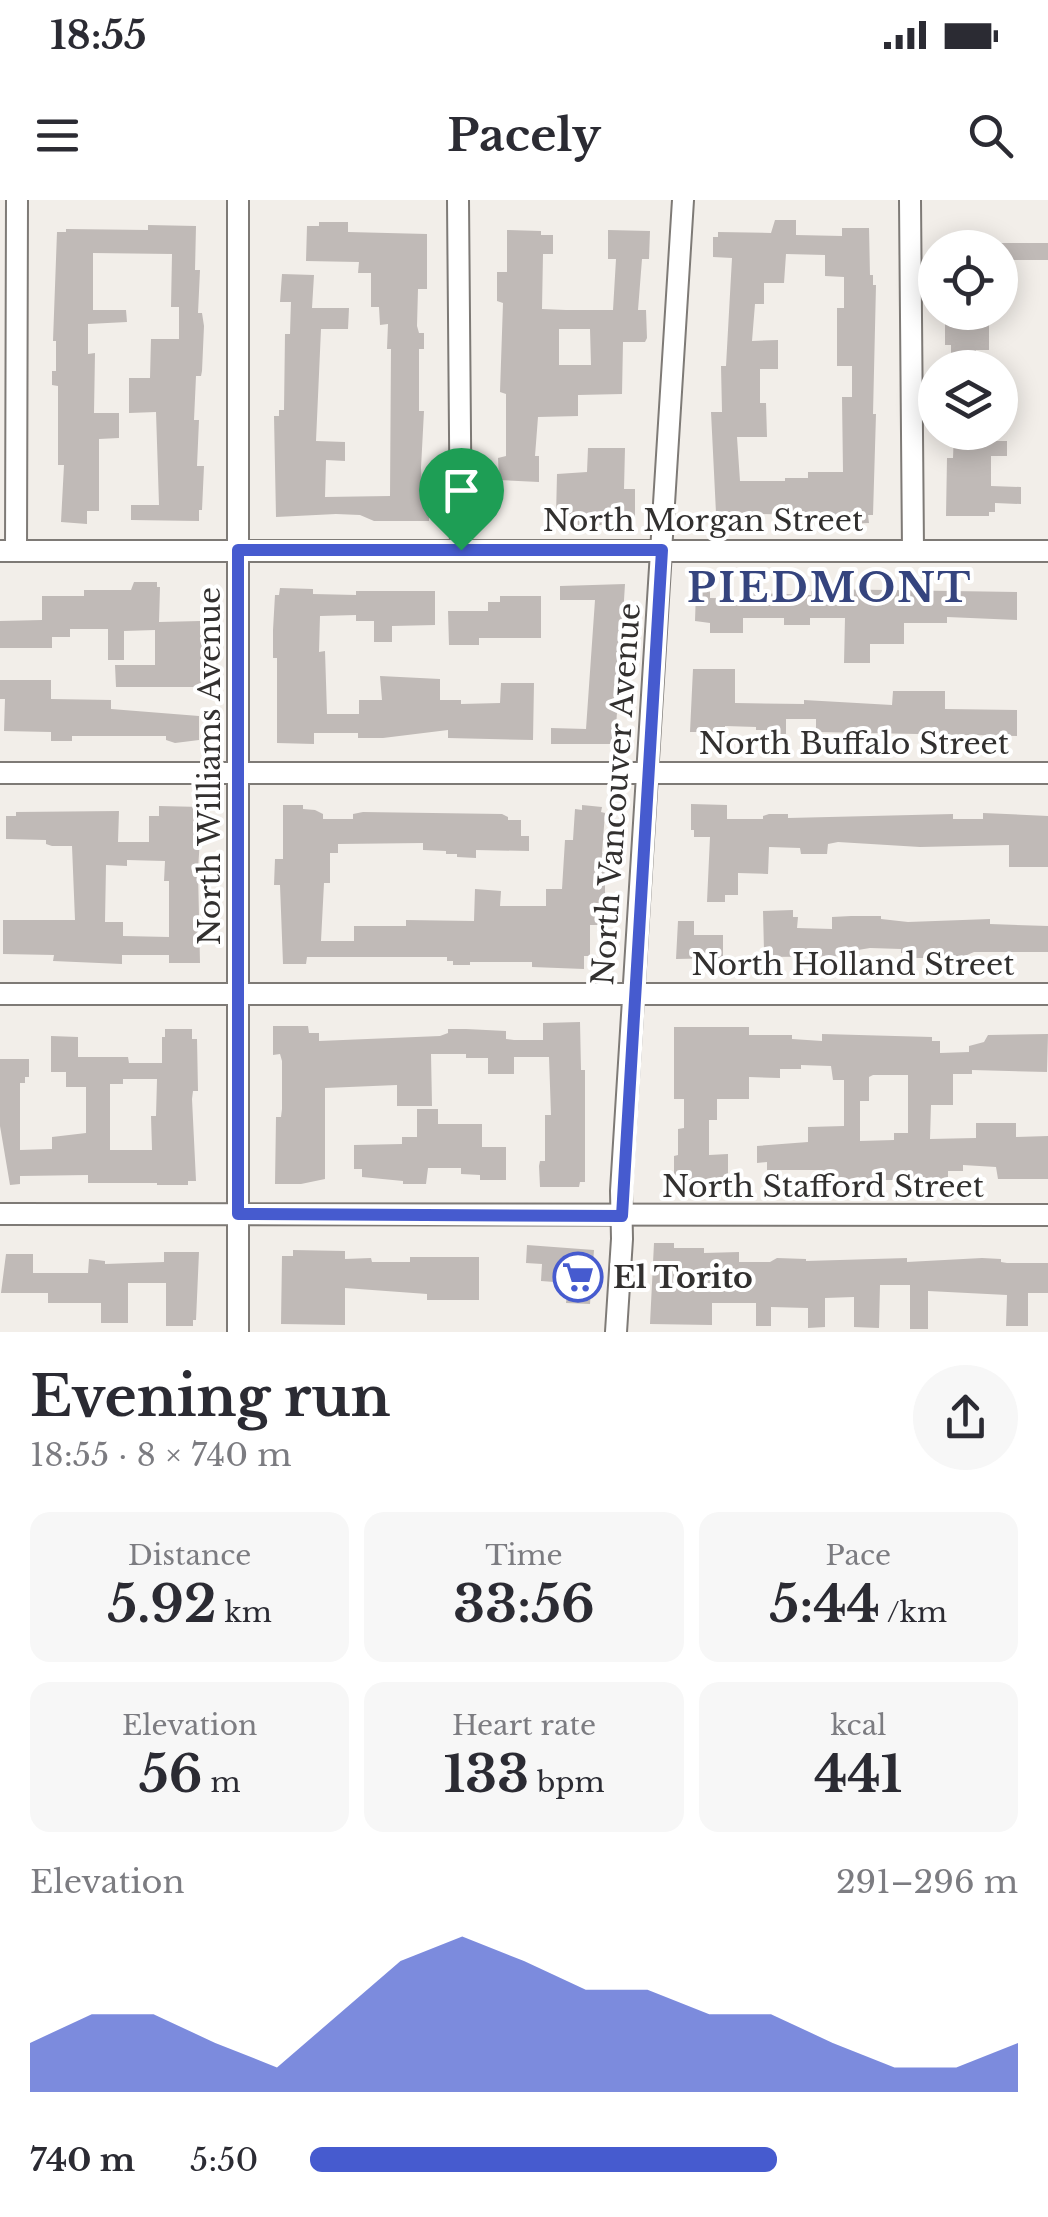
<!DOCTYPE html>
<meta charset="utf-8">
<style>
body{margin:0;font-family:"Libre Baskerville",serif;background:#f7f7f7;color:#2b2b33;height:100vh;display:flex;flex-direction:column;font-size:38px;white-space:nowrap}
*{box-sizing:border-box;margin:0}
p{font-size:32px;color:#7c7c81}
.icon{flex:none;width:55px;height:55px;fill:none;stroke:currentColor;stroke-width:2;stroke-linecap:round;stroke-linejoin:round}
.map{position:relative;height:1132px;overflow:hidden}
.details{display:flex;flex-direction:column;background:#fff;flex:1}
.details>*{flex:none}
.controls{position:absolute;left:918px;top:30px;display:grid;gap:20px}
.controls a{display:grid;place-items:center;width:100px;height:100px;border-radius:50%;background:#fff;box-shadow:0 5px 25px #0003;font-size:50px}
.pin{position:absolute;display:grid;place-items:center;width:85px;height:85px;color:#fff;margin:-102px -42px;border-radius:50% 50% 50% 0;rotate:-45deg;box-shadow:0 0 10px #0007}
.pin .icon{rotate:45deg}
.round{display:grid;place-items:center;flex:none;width:105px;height:105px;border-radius:52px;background:#f7f7f7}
.head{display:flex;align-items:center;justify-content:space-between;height:170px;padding:0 30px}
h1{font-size:55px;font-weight:700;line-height:75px}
.stats{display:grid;grid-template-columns:repeat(3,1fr);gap:15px;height:170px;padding:10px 30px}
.stats div{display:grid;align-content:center;border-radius:20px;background:#f7f7f7;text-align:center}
.stats b{font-size:50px;font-weight:700}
.stats small{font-size:28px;font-weight:400}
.stats p{font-size:28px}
.chart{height:280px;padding:20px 30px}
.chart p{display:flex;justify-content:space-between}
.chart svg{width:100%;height:180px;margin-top:10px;fill:#465bcf;opacity:.7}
ul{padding:0 30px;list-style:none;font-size:32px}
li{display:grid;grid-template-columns:160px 120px 1fr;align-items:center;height:75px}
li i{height:25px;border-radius:12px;background:#465bcf}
.status{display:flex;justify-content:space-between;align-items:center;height:70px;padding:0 50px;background:#fff;direction:ltr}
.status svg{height:28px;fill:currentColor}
header{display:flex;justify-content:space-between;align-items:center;height:130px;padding:0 30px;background:#fff;font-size:45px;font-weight:700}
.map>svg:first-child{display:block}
</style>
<div class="status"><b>18:55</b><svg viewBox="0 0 49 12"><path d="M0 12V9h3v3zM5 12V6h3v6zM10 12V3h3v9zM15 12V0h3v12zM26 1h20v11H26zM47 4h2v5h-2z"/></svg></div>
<header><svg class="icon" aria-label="menu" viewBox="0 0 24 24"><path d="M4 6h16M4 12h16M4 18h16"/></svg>Pacely<svg class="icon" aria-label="search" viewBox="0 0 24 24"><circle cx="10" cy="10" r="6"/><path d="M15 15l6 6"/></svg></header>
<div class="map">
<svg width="1048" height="1132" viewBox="0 0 1048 1132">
<rect width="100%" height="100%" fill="#f2eee9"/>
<g fill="#c0bab7" fill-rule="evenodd">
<path d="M 775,20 L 796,20 L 796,35 L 842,36 L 842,28 L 869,28 L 870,75 L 873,75 L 873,85 L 876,85 L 873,214 L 876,214 L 873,315 L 868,315 L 869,323 L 841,324 L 841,316 L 716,313 L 711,212 L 722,212 L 721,166 L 726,166 L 732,58 L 713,57 L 713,37 L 718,37 L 718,32 L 771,33 ZM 786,54 L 825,55 L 825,76 L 844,77 L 844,108 L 837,108 L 837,166 L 852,166 L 852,197 L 842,197 L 843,272 L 808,272 L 808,278 L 785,278 L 785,281 L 740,281 L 737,237 L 767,237 L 766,203 L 760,203 L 760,169 L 778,169 L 778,140 L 752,141 L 755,104 L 764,104 L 764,83 L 784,83 Z"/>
<path d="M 319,22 L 348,22 L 348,32 L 427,34 L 427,89 L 418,89 L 417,126 L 419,133 L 424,133 L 424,149 L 419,149 L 419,211 L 424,211 L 421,268 L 422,285 L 429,285 L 429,321 L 374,321 L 360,315 L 336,314 L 276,317 L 274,216 L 279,216 L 279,210 L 284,210 L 285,134 L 290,134 L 291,102 L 280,102 L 282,74 L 314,75 L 312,108 L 349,108 L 348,129 L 321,129 L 316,241 L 345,242 L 345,261 L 326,260 L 325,297 L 390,296 L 391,149 L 387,149 L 388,124 L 380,125 L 379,107 L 371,107 L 371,73 L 358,73 L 359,62 L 306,61 L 307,26 L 319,26 Z"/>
<path d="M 148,25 L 196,26 L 195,70 L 200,70 L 198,113 L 202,113 L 204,126 L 202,171 L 201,176 L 196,176 L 194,220 L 199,220 L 197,266 L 204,266 L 202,310 L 199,310 L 199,321 L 131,320 L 131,305 L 159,305 L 156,212 L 129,213 L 129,178 L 150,178 L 151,139 L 179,139 L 179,107 L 171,107 L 172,54 L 93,53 L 93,110 L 126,110 L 127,122 L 88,124 L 88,154 L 95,153 L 94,213 L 119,213 L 119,238 L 99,239 L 99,311 L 87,311 L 87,324 L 61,322 L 64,265 L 58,265 L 58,186 L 52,185 L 52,171 L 56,171 L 56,141 L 53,141 L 57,32 L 66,32 L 66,29 L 148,30 Z"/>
<path d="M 507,30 L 541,31 L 541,35 L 553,35 L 553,54 L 543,54 L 542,109 L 566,110 L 613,110 L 616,59 L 608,59 L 608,30 L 650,31 L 649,59 L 642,59 L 638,110 L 646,110 L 647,138 L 645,142 L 623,142 L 622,194 L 578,195 L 578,216 L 538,217 L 535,256 L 539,256 L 539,282 L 499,280 L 498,258 L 506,256 L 506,194 L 500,192 L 503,103 L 497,101 L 497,72 L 507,72 ZM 559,129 L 590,129 L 591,165 L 559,165 Z"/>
<rect x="1000" y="43" width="48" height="17"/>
<path d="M 952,119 L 989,120 L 989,150 L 976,150 L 976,168 L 951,168 L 951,145 L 945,145 L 945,124 L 952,124 Z"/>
<path d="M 954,232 L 986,232 L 986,241 L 1007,241 L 1007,256 L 991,256 L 991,286 L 1021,287 L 1021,304 L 995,303 L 995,312 L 989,312 L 989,316 L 946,316 L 947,258 L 953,258 Z"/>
<path d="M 588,248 L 625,248 L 624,289 L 635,289 L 635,318 L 604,318 L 604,325 L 576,325 L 576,317 L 556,317 L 557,274 L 587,272 Z"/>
<path d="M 134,382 L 157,382 L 157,387 L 160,387 L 159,422 L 200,421 L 200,435 L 206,435 L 201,487 L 116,487 L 115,465 L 155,465 L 155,430 L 124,431 L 124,460 L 108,460 L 108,429 L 70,429 L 70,437 L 52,437 L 52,448 L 0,448 L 0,421 L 42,420 L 42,396 L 84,396 L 84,390 L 131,390 Z"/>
<path d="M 625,384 L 615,544 L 551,544 L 551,528 L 586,529 L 595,400 L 560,400 L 560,386 Z"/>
<path d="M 280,388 L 313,389 L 313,394 L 356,395 L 356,391 L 435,391 L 435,425 L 392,426 L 392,442 L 374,442 L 374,421 L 356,421 L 356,415 L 320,416 L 319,452 L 325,451 L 327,514 L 359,514 L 359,500 L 382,500 L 380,476 L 440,479 L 440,500 L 461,500 L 461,504 L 500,503 L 501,483 L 534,483 L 533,540 L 448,538 L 448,530 L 383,538 L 358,538 L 358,533 L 314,533 L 314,544 L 277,543 L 277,458 L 273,458 L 273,430 L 275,395 L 279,395 Z"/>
<path d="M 820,389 L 1017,392 L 1017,420 L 947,417 L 947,423 L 904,423 L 904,444 L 870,444 L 870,463 L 844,463 L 845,418 L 810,418 L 810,425 L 784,425 L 784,418 L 743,418 L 743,433 L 710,433 L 710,423 L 695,421 L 696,391 L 710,391 L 710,398 L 751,399 L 751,393 L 811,395 L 811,391 Z"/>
<path d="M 500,396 L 541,396 L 541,438 L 479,438 L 479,445 L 449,445 L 448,411 L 488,411 L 488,402 L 500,402 Z"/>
<path d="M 693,469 L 735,469 L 735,503 L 804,504 L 804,500 L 892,505 L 893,491 L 945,491 L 945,509 L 1017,510 L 1017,536 L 816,532 L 816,519 L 786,519 L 786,534 L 770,534 L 770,530 L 756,530 L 756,527 L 725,526 L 725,532 L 690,532 Z"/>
<path d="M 0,480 L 51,480 L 51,499 L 111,500 L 111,509 L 199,516 L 199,540 L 175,543 L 166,540 L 166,536 L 72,536 L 72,541 L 51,541 L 51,532 L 4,531 L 5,499 L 0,499 Z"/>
<path d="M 691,604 L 727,605 L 727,619 L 763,619 L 763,616 L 769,614 L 788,614 L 788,618 L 953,614 L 953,619 L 983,619 L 983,613 L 1048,616 L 1048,667 L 1009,667 L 1009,645 L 920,647 L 838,642 L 828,644 L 827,654 L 801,654 L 800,648 L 769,647 L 768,674 L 738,673 L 738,695 L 725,695 L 725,702 L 707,702 L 710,637 L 694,637 L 694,630 L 691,630 Z"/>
<path d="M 283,605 L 303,605 L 303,609 L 315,610 L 323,614 L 323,619 L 353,619 L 353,614 L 363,612 L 502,614 L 508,617 L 508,620 L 521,620 L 521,636 L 529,636 L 529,651 L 476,650 L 476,658 L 457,657 L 457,654 L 446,654 L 446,651 L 423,650 L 423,643 L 338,644 L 338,653 L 330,653 L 330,683 L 324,683 L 321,741 L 354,741 L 354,726 L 406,726 L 406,720 L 474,721 L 475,689 L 501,691 L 500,706 L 546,706 L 546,689 L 562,689 L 565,640 L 573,640 L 575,609 L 582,610 L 582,605 L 602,607 L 601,612 L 605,613 L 602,653 L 610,653 L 605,680 L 605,725 L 590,725 L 590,756 L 584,756 L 584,769 L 532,767 L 532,762 L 470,762 L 470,765 L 453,765 L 453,761 L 447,761 L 447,757 L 307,757 L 306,764 L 283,764 L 280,685 L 274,685 L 275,659 L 283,659 Z"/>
<path d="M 159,606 L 202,607 L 198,670 L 200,763 L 169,763 L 169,755 L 122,755 L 122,764 L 53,761 L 54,755 L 3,754 L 3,720 L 75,720 L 72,646 L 52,646 L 46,644 L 46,640 L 6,639 L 6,616 L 16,616 L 16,612 L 119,611 L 118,642 L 149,642 L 149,616 L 159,616 ZM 127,660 L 165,661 L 164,681 L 169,681 L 169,737 L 123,736 L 123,722 L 105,722 L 106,665 L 127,666 Z"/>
<path d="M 793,710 L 793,717 L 798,717 L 797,728 L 832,729 L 832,717 L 851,716 L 881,716 L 881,719 L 908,722 L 990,719 L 990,724 L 1048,726 L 1048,752 L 974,752 L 960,758 L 907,758 L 908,753 L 901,753 L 901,749 L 870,748 L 858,750 L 858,756 L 769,757 L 769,751 L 764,751 L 763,711 Z"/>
<path d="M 678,721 L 694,721 L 694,735 L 723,735 L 723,758 L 676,759 Z"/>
<path d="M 580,822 L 581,870 L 585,870 L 585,982 L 580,982 L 579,987 L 540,987 L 539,966 L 540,961 L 545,961 L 545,915 L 551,915 L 549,857 L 514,857 L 514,874 L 488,874 L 488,858 L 466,858 L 466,854 L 431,854 L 432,906 L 397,906 L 397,885 L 325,888 L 325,979 L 301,984 L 275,984 L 276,917 L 281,917 L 282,909 L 282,861 L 280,854 L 273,855 L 273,826 L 308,826 L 309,833 L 319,833 L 319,841 L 440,836 L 448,833 L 448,829 L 466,829 L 506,831 L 506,839 L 514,840 L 543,840 L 543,823 Z"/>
<path d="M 674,827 L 749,827 L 749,835 L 792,835 L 792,839 L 822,841 L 822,834 L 932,837 L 932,841 L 940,841 L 940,853 L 969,852 L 969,846 L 984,842 L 988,835 L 1048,834 L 1047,872 L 972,870 L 972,874 L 953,874 L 953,905 L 931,905 L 930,939 L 976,938 L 976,923 L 1016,923 L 1016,937 L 1048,936 L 1048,979 L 998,979 L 996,967 L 963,965 L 963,971 L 948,971 L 948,980 L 819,980 L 819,970 L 767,970 L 767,962 L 757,963 L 757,946 L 808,942 L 808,927 L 844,926 L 844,880 L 833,880 L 831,866 L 801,865 L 801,869 L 780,869 L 780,878 L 749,877 L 749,899 L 717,899 L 717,920 L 709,920 L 709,955 L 728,954 L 728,979 L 674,980 L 674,956 L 678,955 L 678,929 L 684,928 L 684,899 L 674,899 ZM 873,875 L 908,875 L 908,933 L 894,933 L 894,940 L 860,941 L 860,901 L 869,901 L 869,877 Z"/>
<path d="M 165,829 L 192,829 L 192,839 L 197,839 L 198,891 L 193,891 L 192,899 L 196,981 L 188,981 L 188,985 L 157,985 L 157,983 L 88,983 L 88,975 L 20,976 L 20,984 L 10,985 L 0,926 L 0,859 L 29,859 L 29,877 L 25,877 L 25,883 L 20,883 L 20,950 L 52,949 L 52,937 L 86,933 L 86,887 L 66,887 L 66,872 L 51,872 L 51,836 L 78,837 L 78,857 L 128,857 L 129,863 L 162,863 L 162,837 L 165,837 ZM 123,879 L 157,879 L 156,916 L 151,916 L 152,950 L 110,950 L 110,884 L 123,884 Z"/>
<path d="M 417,909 L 438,909 L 438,924 L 482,924 L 482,947 L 506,947 L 506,980 L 480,980 L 480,975 L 461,974 L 461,968 L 428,968 L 426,984 L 403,984 L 403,981 L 362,977 L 362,969 L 354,969 L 354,945 L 402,944 L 402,937 L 417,937 Z"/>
<path d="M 654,1043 L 674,1043 L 674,1048 L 704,1048 L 704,1053 L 739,1052 L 739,1062 L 770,1062 L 777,1058 L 806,1059 L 806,1061 L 907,1058 L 907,1062 L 982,1058 L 1001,1059 L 1001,1062 L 1007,1063 L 1048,1063 L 1048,1093 L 1028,1093 L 1028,1126 L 1006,1126 L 1007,1095 L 928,1091 L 928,1129 L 910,1129 L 910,1085 L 880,1085 L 879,1128 L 854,1127 L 854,1097 L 825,1098 L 825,1127 L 808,1128 L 808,1108 L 771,1107 L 771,1126 L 756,1126 L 756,1103 L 712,1103 L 712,1125 L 650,1124 Z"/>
<path d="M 527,1045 L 594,1050 L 590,1104 L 566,1103 L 568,1083 L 541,1081 L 542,1064 L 526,1063 Z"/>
<path d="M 293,1050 L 345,1051 L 345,1059 L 371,1058 L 372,1062 L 410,1062 L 410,1057 L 479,1057 L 479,1100 L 427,1100 L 427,1094 L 345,1088 L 345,1125 L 281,1124 L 282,1056 L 293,1056 Z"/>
<path d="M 164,1052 L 199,1052 L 196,1120 L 193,1120 L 193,1126 L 166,1126 L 166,1083 L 128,1083 L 128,1123 L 101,1123 L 101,1103 L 48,1103 L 48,1093 L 1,1093 L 6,1054 L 33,1054 L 33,1073 L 88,1073 L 89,1059 L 105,1061 L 105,1064 L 164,1062 Z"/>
</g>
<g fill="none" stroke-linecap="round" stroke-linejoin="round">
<g stroke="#7e7a76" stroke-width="24">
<g id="minor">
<path d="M 238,0 L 238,1132"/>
<path d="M 458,0 L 461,351"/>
<path d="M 910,0 L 913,350"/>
<path d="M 0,351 L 1048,351"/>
<path d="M 16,351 L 17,0"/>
<path d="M 0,573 L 1048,573"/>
<path d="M 0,794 L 1048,794"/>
<path d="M 0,1014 L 1048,1015"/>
<path d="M 616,1132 L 622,1039 L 621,991 L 683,0"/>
</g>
</g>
<use href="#minor" stroke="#fff" stroke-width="20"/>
</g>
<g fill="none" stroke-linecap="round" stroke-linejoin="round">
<g stroke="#fff" stroke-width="20">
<path id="route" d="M 238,350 L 662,350 L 622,1016 L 238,1014 Z"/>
</g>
<use href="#route" stroke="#465bcf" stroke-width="12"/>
</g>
<defs>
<g id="supermarket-ring" transform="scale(2.5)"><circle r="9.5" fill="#fff" stroke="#465bcf" stroke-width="1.5"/><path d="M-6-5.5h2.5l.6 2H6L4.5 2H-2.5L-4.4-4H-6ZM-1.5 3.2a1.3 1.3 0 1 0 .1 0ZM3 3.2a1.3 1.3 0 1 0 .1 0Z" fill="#465bcf"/></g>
</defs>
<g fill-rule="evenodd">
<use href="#supermarket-ring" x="578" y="1077"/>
</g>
<g text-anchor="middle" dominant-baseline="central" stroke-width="8" stroke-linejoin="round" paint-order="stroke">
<g font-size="30" fill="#32302f" stroke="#fff">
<text x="703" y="320">North Morgan Street</text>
<text x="854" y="543">North Buffalo Street</text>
<text transform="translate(209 566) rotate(-90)">North Williams Avenue</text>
<text transform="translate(616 594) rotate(-86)">North Vancouver Avenue</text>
<text x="853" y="764">North Holland Street</text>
<text x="823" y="986">North Stafford Street</text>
</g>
<g font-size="30" font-weight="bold" fill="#32302f" stroke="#fff" text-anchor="start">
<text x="613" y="1077">El Torito</text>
</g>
<g font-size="40" font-weight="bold" letter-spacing="2.5" fill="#35447e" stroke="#fff">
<text x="830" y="388">PIEDMONT</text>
</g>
</g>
</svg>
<div class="controls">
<a><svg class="icon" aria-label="locate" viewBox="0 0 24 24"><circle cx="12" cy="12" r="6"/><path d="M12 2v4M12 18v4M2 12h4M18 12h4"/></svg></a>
<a><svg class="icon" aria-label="layers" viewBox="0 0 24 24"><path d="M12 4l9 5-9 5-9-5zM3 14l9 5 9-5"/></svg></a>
</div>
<div class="pin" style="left:461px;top:350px;background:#1e9e55"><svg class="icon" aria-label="arrive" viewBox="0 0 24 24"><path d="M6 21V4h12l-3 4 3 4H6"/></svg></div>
</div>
<section class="details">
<div class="head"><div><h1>Evening run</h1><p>18:55 · 8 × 740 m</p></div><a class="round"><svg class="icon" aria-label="share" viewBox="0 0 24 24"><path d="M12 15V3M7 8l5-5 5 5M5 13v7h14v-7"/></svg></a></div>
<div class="stats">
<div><p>Distance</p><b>5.92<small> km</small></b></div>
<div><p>Time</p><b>33:56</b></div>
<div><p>Pace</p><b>5:44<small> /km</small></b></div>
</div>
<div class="stats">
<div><p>Elevation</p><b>56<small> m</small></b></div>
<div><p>Heart rate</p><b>133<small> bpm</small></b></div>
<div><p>kcal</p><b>441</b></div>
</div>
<div class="chart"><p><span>Elevation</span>291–296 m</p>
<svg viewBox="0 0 160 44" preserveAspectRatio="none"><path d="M0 44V32L10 25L20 25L30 32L40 38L50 25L60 12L70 6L80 12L90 19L100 19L110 25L120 25L130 32L140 38L150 38L160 32V44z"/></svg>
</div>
<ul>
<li><b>740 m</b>5:50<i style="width:66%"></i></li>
</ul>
</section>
